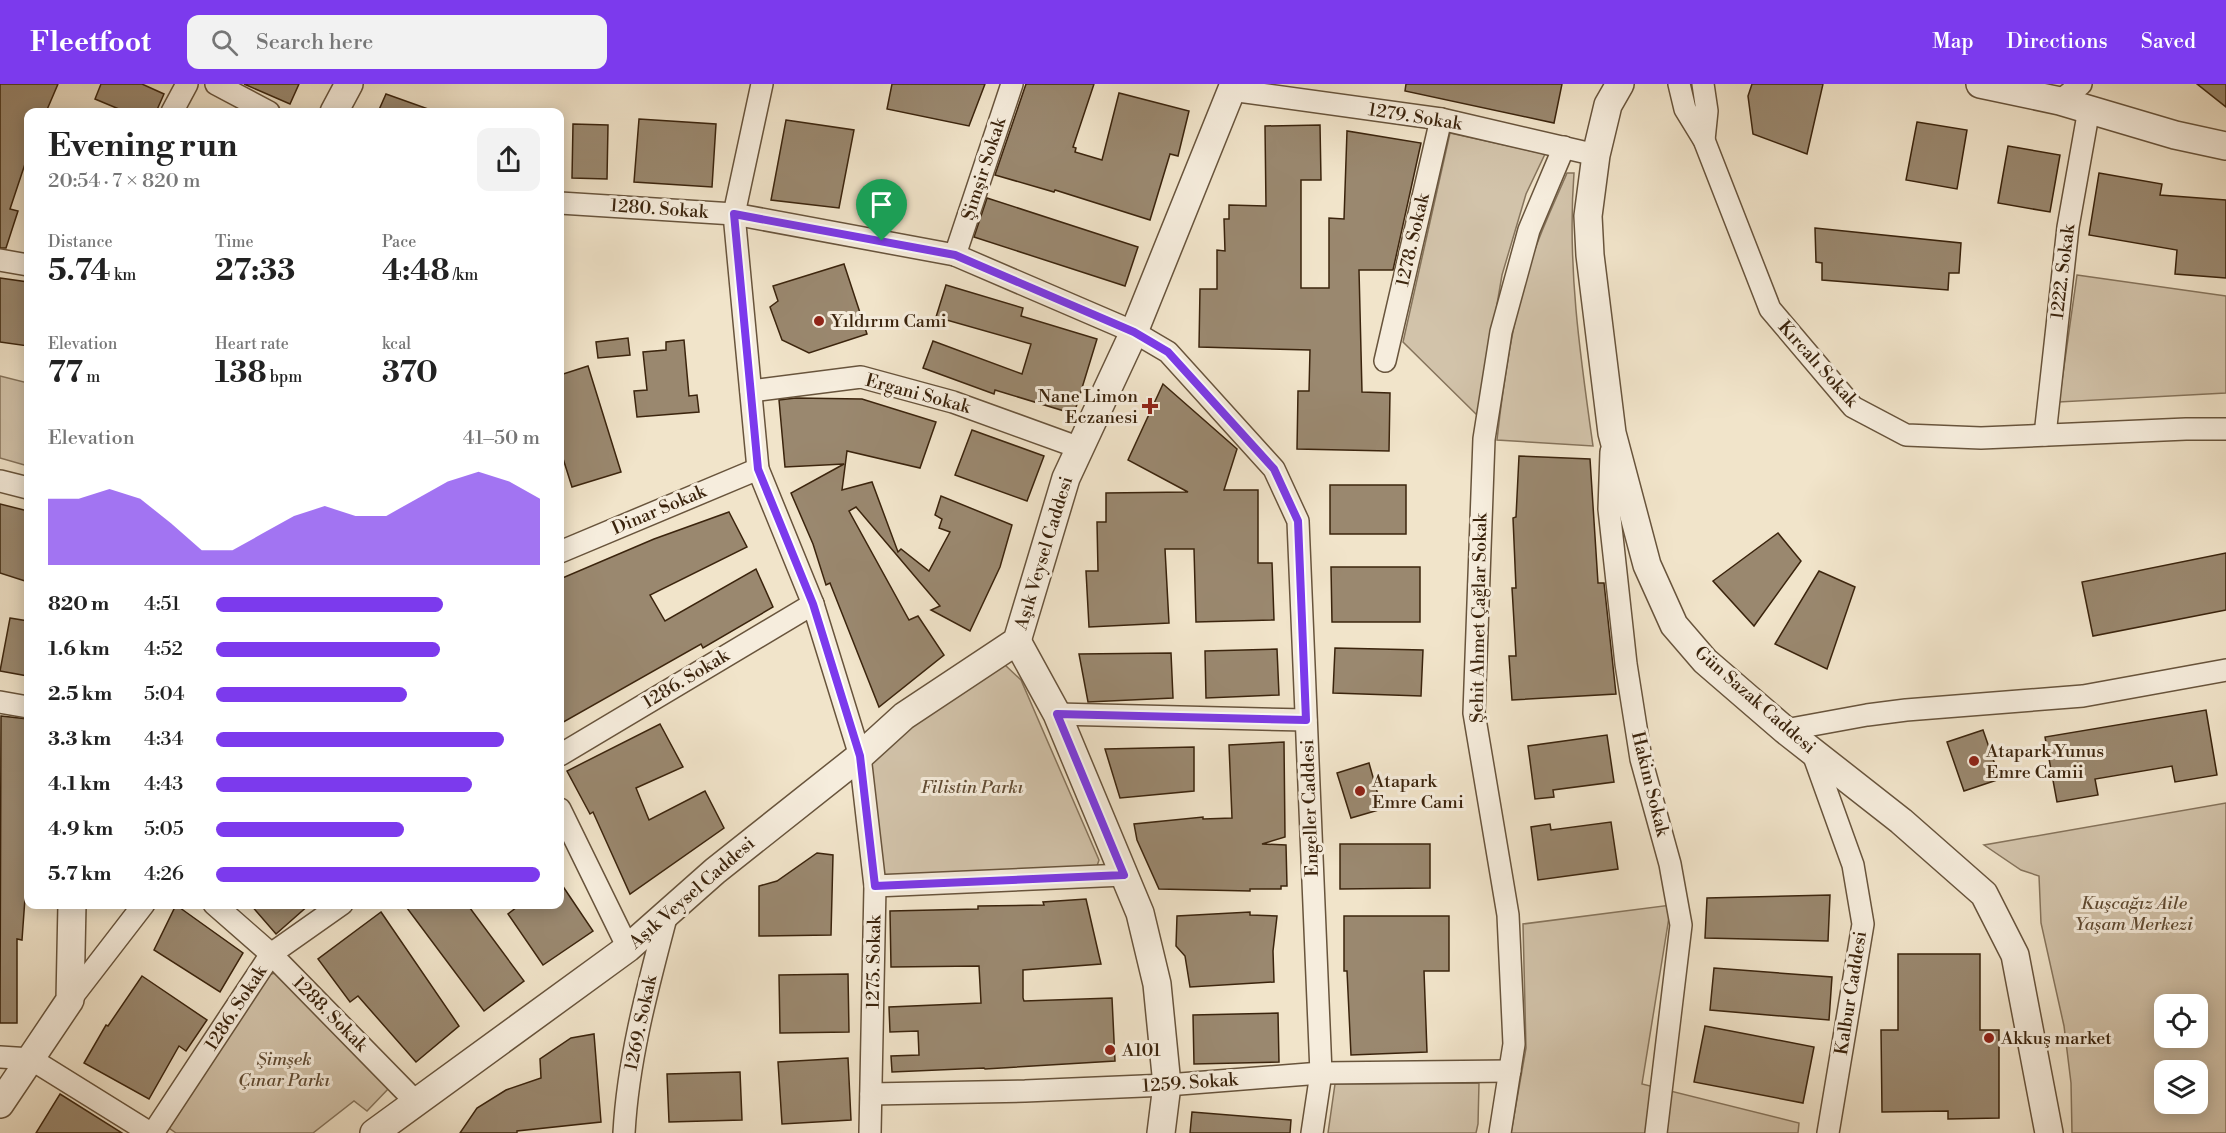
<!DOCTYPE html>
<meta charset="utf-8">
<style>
body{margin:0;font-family:"Libre Bodoni",serif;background:#f2f2f2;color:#222;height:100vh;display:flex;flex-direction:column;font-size:22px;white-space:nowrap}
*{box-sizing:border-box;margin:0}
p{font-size:20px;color:#767676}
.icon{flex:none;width:33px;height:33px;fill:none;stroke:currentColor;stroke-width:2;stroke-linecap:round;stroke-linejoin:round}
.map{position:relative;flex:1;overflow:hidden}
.details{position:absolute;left:24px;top:24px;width:540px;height:801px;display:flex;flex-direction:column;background:#fff;border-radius:12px;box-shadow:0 3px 15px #0003}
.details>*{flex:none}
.tools{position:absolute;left:2154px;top:910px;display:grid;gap:12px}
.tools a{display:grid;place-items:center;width:54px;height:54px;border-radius:12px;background:#fff;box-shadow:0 3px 15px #0003;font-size:30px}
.pin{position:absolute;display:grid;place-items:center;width:51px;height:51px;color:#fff;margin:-62px -26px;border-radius:50% 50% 50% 0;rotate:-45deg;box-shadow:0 0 6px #0007}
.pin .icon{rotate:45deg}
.round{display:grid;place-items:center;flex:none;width:63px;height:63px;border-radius:12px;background:#f2f2f2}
.summary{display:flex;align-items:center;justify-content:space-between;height:102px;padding:0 24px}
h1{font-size:33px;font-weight:700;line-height:45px}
.figures{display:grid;grid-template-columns:repeat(3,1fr);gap:9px;height:102px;padding:6px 24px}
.figures div{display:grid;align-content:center}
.figures b{font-size:30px;font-weight:700}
.figures small{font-size:16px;font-weight:400}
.figures p{font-size:16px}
.chart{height:168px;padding:12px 24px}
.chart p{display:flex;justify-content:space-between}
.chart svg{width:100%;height:108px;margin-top:6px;fill:#7c3aed;opacity:.7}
ul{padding:0 24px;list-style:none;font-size:20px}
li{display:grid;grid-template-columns:96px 72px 1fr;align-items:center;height:45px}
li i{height:15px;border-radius:8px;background:#7c3aed}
header{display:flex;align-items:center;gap:36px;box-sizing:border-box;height:84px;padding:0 30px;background:#7c3aed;color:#fff}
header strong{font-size:28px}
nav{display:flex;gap:33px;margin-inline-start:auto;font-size:21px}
.search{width:420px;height:54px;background:#f2f2f2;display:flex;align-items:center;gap:15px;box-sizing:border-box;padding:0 21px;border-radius:12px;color:#767676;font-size:22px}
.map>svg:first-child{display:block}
</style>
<header>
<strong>Fleetfoot</strong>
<div class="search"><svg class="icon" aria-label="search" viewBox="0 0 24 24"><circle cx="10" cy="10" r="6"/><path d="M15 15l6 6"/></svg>Search here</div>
<nav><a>Map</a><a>Directions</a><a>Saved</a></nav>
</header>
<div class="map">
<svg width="2226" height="1049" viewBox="0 0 2226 1049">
<rect width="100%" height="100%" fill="#f1e4ca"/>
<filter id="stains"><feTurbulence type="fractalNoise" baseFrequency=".00333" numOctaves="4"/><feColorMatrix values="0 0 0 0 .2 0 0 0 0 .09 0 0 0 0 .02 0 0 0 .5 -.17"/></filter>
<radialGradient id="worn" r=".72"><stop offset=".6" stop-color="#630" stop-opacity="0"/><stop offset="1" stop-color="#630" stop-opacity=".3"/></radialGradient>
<g fill="#d2c3aa" stroke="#86745c" stroke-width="1.5" fill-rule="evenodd">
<path d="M 1450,49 L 1545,70 L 1526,110 L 1502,191 L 1478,332 L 1403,258 Z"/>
<path d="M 1567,89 L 1574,89 C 1567,181 1580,271 1593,362 L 1497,356 C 1503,301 1511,245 1526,192 C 1536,156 1553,122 1567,89 Z"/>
<path d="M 2077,191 L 2226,212 L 2226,309 L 2059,318 Z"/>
<path d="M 0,292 L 28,299 L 28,382 L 0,374 Z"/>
<path d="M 1005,581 L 1021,596 L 1099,776 L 1096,785 L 891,794 L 880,791 L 868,678 L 897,650 Z"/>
<path d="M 2226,719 L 2226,1049 L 2072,1049 L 2071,999 L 2064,942 L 2041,839 L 2039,792 L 2021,786 L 1984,761 ZM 2164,921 L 2198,921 L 2198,954 L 2164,954 ZM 2164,987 L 2198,987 L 2198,1020 L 2164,1020 Z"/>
<path d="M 1671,821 L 1642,1000 L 1799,1039 L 1798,1049 L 1511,1049 L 1526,964 L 1523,840 Z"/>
<path d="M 278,888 L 390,1003 L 367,1027 L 354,1017 L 313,1049 L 176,1049 L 169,1044 L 268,891 Z"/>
<path d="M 1479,999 L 1478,1040 L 1476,1049 L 1328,1049 L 1335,1000 Z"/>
</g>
<g fill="#9a886f" stroke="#3b240d" stroke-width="1.5">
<path d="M 0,0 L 58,0 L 46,28 L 28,28 L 28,71 L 10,125 L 18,127 L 6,164 L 0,164 Z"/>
<path d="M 101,0 L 142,0 L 164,10 L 156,28 L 126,28 L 95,15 Z"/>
<path d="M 244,0 L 299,0 L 290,20 Z"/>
<path d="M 892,0 L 985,0 L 969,42 L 887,25 Z"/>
<path d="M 1026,0 L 1094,0 L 1073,63 L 1076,64 L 1075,68 L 1102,76 L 1119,9 L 1189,27 L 1178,72 L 1170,70 L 1150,136 L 1055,106 L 1054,108 L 995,91 Z"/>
<path d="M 1406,0 L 1562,0 L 1554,39 L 1405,7 Z"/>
<path d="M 1752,0 L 1823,0 L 1807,70 L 1753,50 L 1748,12 Z"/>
<path d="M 2197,0 L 2226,0 L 2226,23 Z"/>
<path d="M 386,10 L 431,26 L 431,28 L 378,28 Z"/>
<path d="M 639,35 L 716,40 L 712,103 L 634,98 Z"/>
<path d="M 786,36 L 854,46 L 839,124 L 771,116 Z"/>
<path d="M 1917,38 L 1967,46 L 1957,105 L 1906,96 Z"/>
<path d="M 573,40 L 608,41 L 607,95 L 572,94 Z"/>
<path d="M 1320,41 L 1321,96 L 1301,96 L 1301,204 L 1329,204 L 1329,134 L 1344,135 L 1347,47 L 1421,59 L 1393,186 L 1359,186 L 1362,308 L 1390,309 L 1389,367 L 1297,365 L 1298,307 L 1309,307 L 1310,266 L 1199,263 L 1200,205 L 1217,205 L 1217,166 L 1225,167 L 1224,135 L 1229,135 L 1229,121 L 1266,122 L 1265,42 Z"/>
<path d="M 2008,62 L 2060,71 L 2050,128 L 1998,119 Z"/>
<path d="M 2099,89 L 2162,100 L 2160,111 L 2226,116 L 2226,194 L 2175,190 L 2177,166 L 2089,151 Z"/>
<path d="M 987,114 L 1138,163 L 1125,202 L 974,153 Z"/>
<path d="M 1815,144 L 1961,159 L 1959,189 L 1949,189 L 1948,206 L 1822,196 L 1822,179 L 1816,178 Z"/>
<path d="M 844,180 L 867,250 L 809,269 L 782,256 L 770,223 L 778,217 L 773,202 Z"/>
<path d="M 0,194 L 28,198 L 28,262 L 0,258 Z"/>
<path d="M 946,201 L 1023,224 L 1021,232 L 1097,255 L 1074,330 L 995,306 L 994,310 L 923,284 L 933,257 L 1022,290 L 1031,260 L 936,233 Z"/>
<path d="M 628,254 L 630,271 L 598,274 L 596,258 Z"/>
<path d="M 684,256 L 689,312 L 697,311 L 699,328 L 637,333 L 634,307 L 647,306 L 643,268 L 666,266 L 666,258 Z"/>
<path d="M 588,282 L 621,388 L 572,403 L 560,365 L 560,291 Z"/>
<path d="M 1163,300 L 1237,365 L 1224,406 L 1258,406 L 1258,479 L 1272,479 L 1274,536 L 1196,538 L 1194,465 L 1165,465 L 1169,539 L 1089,543 L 1086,487 L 1098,487 L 1097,438 L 1106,438 L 1106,409 L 1188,408 L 1128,376 Z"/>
<path d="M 796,314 L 862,315 L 936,338 L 920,384 L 847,367 L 842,406 L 872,398 L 898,468 L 901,465 L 929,487 L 950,448 L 939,444 L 942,435 L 935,431 L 941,412 L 1012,441 L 1000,483 L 970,547 L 931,526 L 940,522 L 856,423 L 849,427 L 909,536 L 918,532 L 944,571 L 879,623 L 830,499 L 826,501 L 813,460 L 791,409 L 844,380 L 785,383 L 779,316 Z"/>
<path d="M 972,346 L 1044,372 L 1027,417 L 955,391 Z"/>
<path d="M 1519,372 L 1590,375 L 1598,499 L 1604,499 L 1616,610 L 1512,616 L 1509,572 L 1516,572 L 1512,504 L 1516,504 L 1513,434 L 1516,433 Z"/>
<rect x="1330" y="401" width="76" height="49"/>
<path d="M 0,420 L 28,427 L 28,498 L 0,489 Z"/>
<path d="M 729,428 L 747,463 L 650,511 L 665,537 L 756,485 L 773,523 L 703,564 L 701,560 L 560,640 L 560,495 L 654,455 Z"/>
<path d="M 1778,449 L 1801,477 L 1754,542 L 1713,497 Z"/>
<path d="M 2226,469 L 2226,526 L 2093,552 L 2082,498 Z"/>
<path d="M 1331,483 L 1420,483 L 1420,538 L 1332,538 Z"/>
<path d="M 1819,487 L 1855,503 L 1827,585 L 1775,560 Z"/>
<path d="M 10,534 L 28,537 L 28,592 L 0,587 Z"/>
<path d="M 1335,564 L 1423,566 L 1421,612 L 1333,609 Z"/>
<path d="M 1277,565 L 1279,611 L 1206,614 L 1205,567 Z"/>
<path d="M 1171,569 L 1173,614 L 1088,618 L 1079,570 Z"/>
<path d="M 2206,626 L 2217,691 L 2175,698 L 2172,682 L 2095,695 L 2098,711 L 2057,718 L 2045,653 Z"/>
<path d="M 1,632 L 28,635 L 28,772 L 22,856 L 17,855 L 17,939 L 0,939 Z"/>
<path d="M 660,640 L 683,683 L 636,704 L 649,736 L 705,707 L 724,744 L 630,810 L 593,728 L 590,730 L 567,687 Z"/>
<path d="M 1983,646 L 2000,695 L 1964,707 L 1947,658 Z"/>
<path d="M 1607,651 L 1614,698 L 1553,706 L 1554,713 L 1535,715 L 1528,662 Z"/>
<path d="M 1284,658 L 1285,753 L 1262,760 L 1286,761 L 1287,802 L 1281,802 L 1281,805 L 1250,805 L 1250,807 L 1159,805 L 1137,756 L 1134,740 L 1203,733 L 1203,735 L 1232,734 L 1229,661 Z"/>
<path d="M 1194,663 L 1194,707 L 1120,714 L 1105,665 Z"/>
<path d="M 1369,679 L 1382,725 L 1351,734 L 1337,689 Z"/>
<path d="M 1611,738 L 1618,785 L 1538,796 L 1531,743 L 1550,740 L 1551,746 Z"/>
<path d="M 1340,760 L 1430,760 L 1430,804 L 1340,805 Z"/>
<path d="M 817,769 L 833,771 L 831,851 L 759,852 L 759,802 L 777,797 Z"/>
<path d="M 560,798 L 593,847 L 543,881 L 508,830 L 521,820 L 560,820 Z"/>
<path d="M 1830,811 L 1828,857 L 1705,854 L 1707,814 Z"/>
<path d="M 1086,815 L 1101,880 L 1023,886 L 1023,914 L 1024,917 L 1112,914 L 1115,977 L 985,985 L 984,984 L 892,988 L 891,972 L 919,971 L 918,947 L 890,948 L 889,923 L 981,919 L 979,882 L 891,883 L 890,827 L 978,825 L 978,822 L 1044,821 L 1043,818 Z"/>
<path d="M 250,820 L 310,820 L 276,850 Z"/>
<path d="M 404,820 L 467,820 L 524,897 L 484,927 Z"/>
<path d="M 176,821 L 243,869 L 220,908 L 154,866 Z"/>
<path d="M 381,828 L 459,942 L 416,978 L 358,912 L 350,918 L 318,875 Z"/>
<path d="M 1250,828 L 1250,831 L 1277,832 L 1273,867 L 1274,898 L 1190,903 L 1185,872 L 1176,862 L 1177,832 Z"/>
<path d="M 1344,832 L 1449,832 L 1449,887 L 1424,887 L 1427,968 L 1351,971 L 1347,887 L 1344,887 Z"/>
<path d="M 1898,870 L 1980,870 L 1980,946 L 1999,946 L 1999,1034 L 1948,1035 L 1948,1027 L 1882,1028 L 1881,946 L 1898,946 Z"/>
<path d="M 1714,884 L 1832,893 L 1829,936 L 1710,926 Z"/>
<path d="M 848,890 L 849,948 L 780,949 L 779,891 Z"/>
<path d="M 142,892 L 207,936 L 186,967 L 179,962 L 149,1015 L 84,979 L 106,941 L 108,942 Z"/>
<path d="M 1278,929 L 1279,978 L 1194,980 L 1193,931 Z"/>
<path d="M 1705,942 L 1814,963 L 1803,1019 L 1694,998 Z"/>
<path d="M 594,950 L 601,1038 L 517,1047 L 517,1049 L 460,1049 L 477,1024 L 506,1006 L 541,994 L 540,975 L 571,954 Z"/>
<path d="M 848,974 L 851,1036 L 782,1040 L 778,978 Z"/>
<path d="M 740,988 L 742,1036 L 669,1038 L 667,990 Z"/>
<path d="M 60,1010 L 122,1049 L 36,1049 Z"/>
<path d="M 1192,1028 L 1291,1036 L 1290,1049 L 1190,1049 Z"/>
</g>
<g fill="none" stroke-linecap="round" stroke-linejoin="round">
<g stroke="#68543c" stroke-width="24">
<g id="minor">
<path d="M 216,0 L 269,28"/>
<path d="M 762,0 L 734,130 L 758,385 L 813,520 L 860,672 L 875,802 L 870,1049"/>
<path d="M 1679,0 L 1685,25 L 1704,56 L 1770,225 L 1853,323 L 1906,351 L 1981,354 L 2186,345 L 2226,345"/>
<path d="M 1703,0 L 1707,27 L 1704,56"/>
<path d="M 1231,6 L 1441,35 L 1596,71"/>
<path d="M 2060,17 L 2081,0"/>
<path d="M 172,28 L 187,0"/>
<path d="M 560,119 L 734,130 L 955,171 L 1134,248 L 1168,268 L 1274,385 L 1298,437 L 1321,989 L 1312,1049"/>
<path d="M 955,171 L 1012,0"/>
<path d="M 0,176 L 28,181"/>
<path d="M 1385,277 L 1441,35"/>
<path d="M 751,307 L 861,293 L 953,318 L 1080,364"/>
<path d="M 2045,351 L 2068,143 L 2089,25"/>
<path d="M 1611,368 L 1609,425 L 1626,580 L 1641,675 L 1670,780 L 1681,841 L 1656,1049"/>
<path d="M 0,397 L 28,404"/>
<path d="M 560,468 L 758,385"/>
<path d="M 0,618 L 28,623"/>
<path d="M 1057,630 L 1306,636"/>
<path d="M 1785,646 L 1867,631 L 1906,626 L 2083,612 L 2226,586"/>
<path d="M 1812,667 L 1853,781 L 1863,840 L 1828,1049"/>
<path d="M 560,671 L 813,520"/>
<path d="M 560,725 L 628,864"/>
<path d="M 875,802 L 1124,791"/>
<path d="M 214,820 L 271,870 L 417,1019"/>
<path d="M 70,916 L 144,820"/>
<path d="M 0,973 L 31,975 L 150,1049"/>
<path d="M 871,1010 L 1025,1007 L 1167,1001 L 1321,989 L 1510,987"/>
<path d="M 153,1049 L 271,870 L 342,820"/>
<path d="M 624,1049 C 628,975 648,902 667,830"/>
<path d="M 1500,1049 L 1514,960 L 1508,831 L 1474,629 L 1484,355 L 1501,248 L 1529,146 L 1564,63"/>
</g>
</g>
<g stroke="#68543c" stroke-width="30">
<g id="tertiary">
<path d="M 1620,0 L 1608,21 L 1596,71 L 1588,132 L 1590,171 L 1612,349 L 1647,481 L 1674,541 L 1705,577 L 1785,646 L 1901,737 L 1984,810 L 2015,871 L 2049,1049"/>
<path d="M 1980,0 L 2060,17 L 2175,51 L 2226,62"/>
<path d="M 334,28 L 349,0"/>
<path d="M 1017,557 L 1057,630 L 1140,829 L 1157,900 L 1167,1001 L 1161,1049"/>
<path d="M 0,1020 L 70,916 L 72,820"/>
<path d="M 374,1049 L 628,864 L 715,787 L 860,672 L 904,632 L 1017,557 L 1066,394 L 1134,248 L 1234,0"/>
</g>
</g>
<use href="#minor" stroke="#f6eddd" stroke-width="21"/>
<use href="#tertiary" stroke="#f6eddd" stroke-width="27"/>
</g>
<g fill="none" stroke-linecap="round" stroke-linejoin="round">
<g stroke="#fff" stroke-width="12">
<path id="route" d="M 734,130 L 955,171 L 1134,248 L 1168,268 L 1274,385 L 1298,437 L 1306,636 L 1057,630 L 1124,791 L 875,802 L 860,672 L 813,520 L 758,385 Z"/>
</g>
<use href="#route" stroke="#7c3aed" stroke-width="8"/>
</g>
<g fill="#8f2418" stroke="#f6eddd" stroke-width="2">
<circle cx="819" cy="237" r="6"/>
<path d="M1147 313h6v6h6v6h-6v6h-6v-6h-6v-6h6z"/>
<circle cx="1974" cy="677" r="6"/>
<circle cx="1360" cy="707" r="6"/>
<circle cx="1989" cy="954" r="6"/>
<circle cx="1110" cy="966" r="6"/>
</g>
<g text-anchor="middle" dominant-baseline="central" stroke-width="6" stroke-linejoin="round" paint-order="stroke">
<g font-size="18" fill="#3b240d" stroke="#f6eddd">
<text transform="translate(1415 33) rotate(9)">1279. Sokak</text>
<text transform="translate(984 85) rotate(-72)">Şimşir Sokak</text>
<text transform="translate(659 125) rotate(4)">1280. Sokak</text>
<text transform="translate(1413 156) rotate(-77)">1278. Sokak</text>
<text transform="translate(2063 188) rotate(-83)">1222. Sokak</text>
<text transform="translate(1818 280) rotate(48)">Kırcalı Sokak</text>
<text transform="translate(918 310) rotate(15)">Ergani Sokak</text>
<text transform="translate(659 426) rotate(-23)">Dinar Sokak</text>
<text transform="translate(1044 469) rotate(-73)">Aşık Veysel Caddesi</text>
<text transform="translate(1479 534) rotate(-89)">Şehit Ahmet Çağlar Sokak</text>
<text transform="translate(686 595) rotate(-31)">1286. Sokak</text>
<text transform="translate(1755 616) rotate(41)">Gün Sazak Caddesi</text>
<text transform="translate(1650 700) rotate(76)">Hakim Sokak</text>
<text transform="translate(1310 724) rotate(-92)">Engeller Caddesi</text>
<text transform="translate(692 809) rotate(-41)">Aşık Veysel Caddesi</text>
<text transform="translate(874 878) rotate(-89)">1275. Sokak</text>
<text transform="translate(1851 909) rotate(-81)">Kalbur Caddesi</text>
<text transform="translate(236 924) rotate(-57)">1286. Sokak</text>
<text transform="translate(330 930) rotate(45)">1288. Sokak</text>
<text transform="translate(641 939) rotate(-78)">1269. Sokak</text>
<text transform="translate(1190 999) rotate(-4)">1259. Sokak</text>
</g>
<g font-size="18" fill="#3b240d" stroke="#f6eddd" text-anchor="start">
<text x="831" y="237">Yıldırım Cami</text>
<text x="1138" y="312" text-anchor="end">Nane Limon<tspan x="1138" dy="21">Eczanesi</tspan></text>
<text x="1986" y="667">Atapark Yunus<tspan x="1986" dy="21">Emre Camii</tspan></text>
<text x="1372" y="697">Atapark<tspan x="1372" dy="21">Emre Cami</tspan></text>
<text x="2001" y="954">Akkuş market</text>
<text x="1122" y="966">A101</text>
</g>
<g font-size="18" font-style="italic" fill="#614c34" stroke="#f6eddd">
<text x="972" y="703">Filistin Parkı</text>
<text x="2134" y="819">Kuşcağız Aile<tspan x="2134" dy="21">Yaşam Merkezi</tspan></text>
<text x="284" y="975">Şimşek<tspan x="284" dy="21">Çınar Parkı</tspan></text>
</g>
</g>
<rect width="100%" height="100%" filter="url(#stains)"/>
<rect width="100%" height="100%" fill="url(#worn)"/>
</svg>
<div class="tools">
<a><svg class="icon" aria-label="locate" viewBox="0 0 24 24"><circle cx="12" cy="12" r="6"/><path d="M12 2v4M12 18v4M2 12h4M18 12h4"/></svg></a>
<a><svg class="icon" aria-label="layers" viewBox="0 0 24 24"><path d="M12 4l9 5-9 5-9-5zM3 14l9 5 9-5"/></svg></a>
</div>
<div class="pin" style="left:882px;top:157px;background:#1e9e55"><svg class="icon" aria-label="arrive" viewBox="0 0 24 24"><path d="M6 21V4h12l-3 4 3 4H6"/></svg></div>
<section class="details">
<div class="summary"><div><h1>Evening run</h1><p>20:54 · 7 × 820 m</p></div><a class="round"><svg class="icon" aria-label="share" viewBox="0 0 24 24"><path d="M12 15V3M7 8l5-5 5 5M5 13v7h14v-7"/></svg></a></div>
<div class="figures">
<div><p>Distance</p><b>5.74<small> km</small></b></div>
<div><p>Time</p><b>27:33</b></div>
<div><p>Pace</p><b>4:48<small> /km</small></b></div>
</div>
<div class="figures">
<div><p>Elevation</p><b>77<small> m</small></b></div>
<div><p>Heart rate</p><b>138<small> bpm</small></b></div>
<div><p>kcal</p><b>370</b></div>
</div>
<div class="chart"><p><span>Elevation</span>41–50 m</p>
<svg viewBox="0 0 160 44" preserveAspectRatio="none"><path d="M0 44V17L10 17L20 13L30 17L40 27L50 38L60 38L70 31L80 24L90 20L100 24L110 24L120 17L130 10L140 6L150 10L160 17V44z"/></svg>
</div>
<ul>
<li><b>820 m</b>4:51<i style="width:70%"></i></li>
<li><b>1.6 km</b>4:52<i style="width:69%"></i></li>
<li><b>2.5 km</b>5:04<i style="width:59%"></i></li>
<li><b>3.3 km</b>4:34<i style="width:89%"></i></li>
<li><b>4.1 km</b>4:43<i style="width:79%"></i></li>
<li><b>4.9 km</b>5:05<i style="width:58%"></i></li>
<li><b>5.7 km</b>4:26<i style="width:100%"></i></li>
</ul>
</section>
</div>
